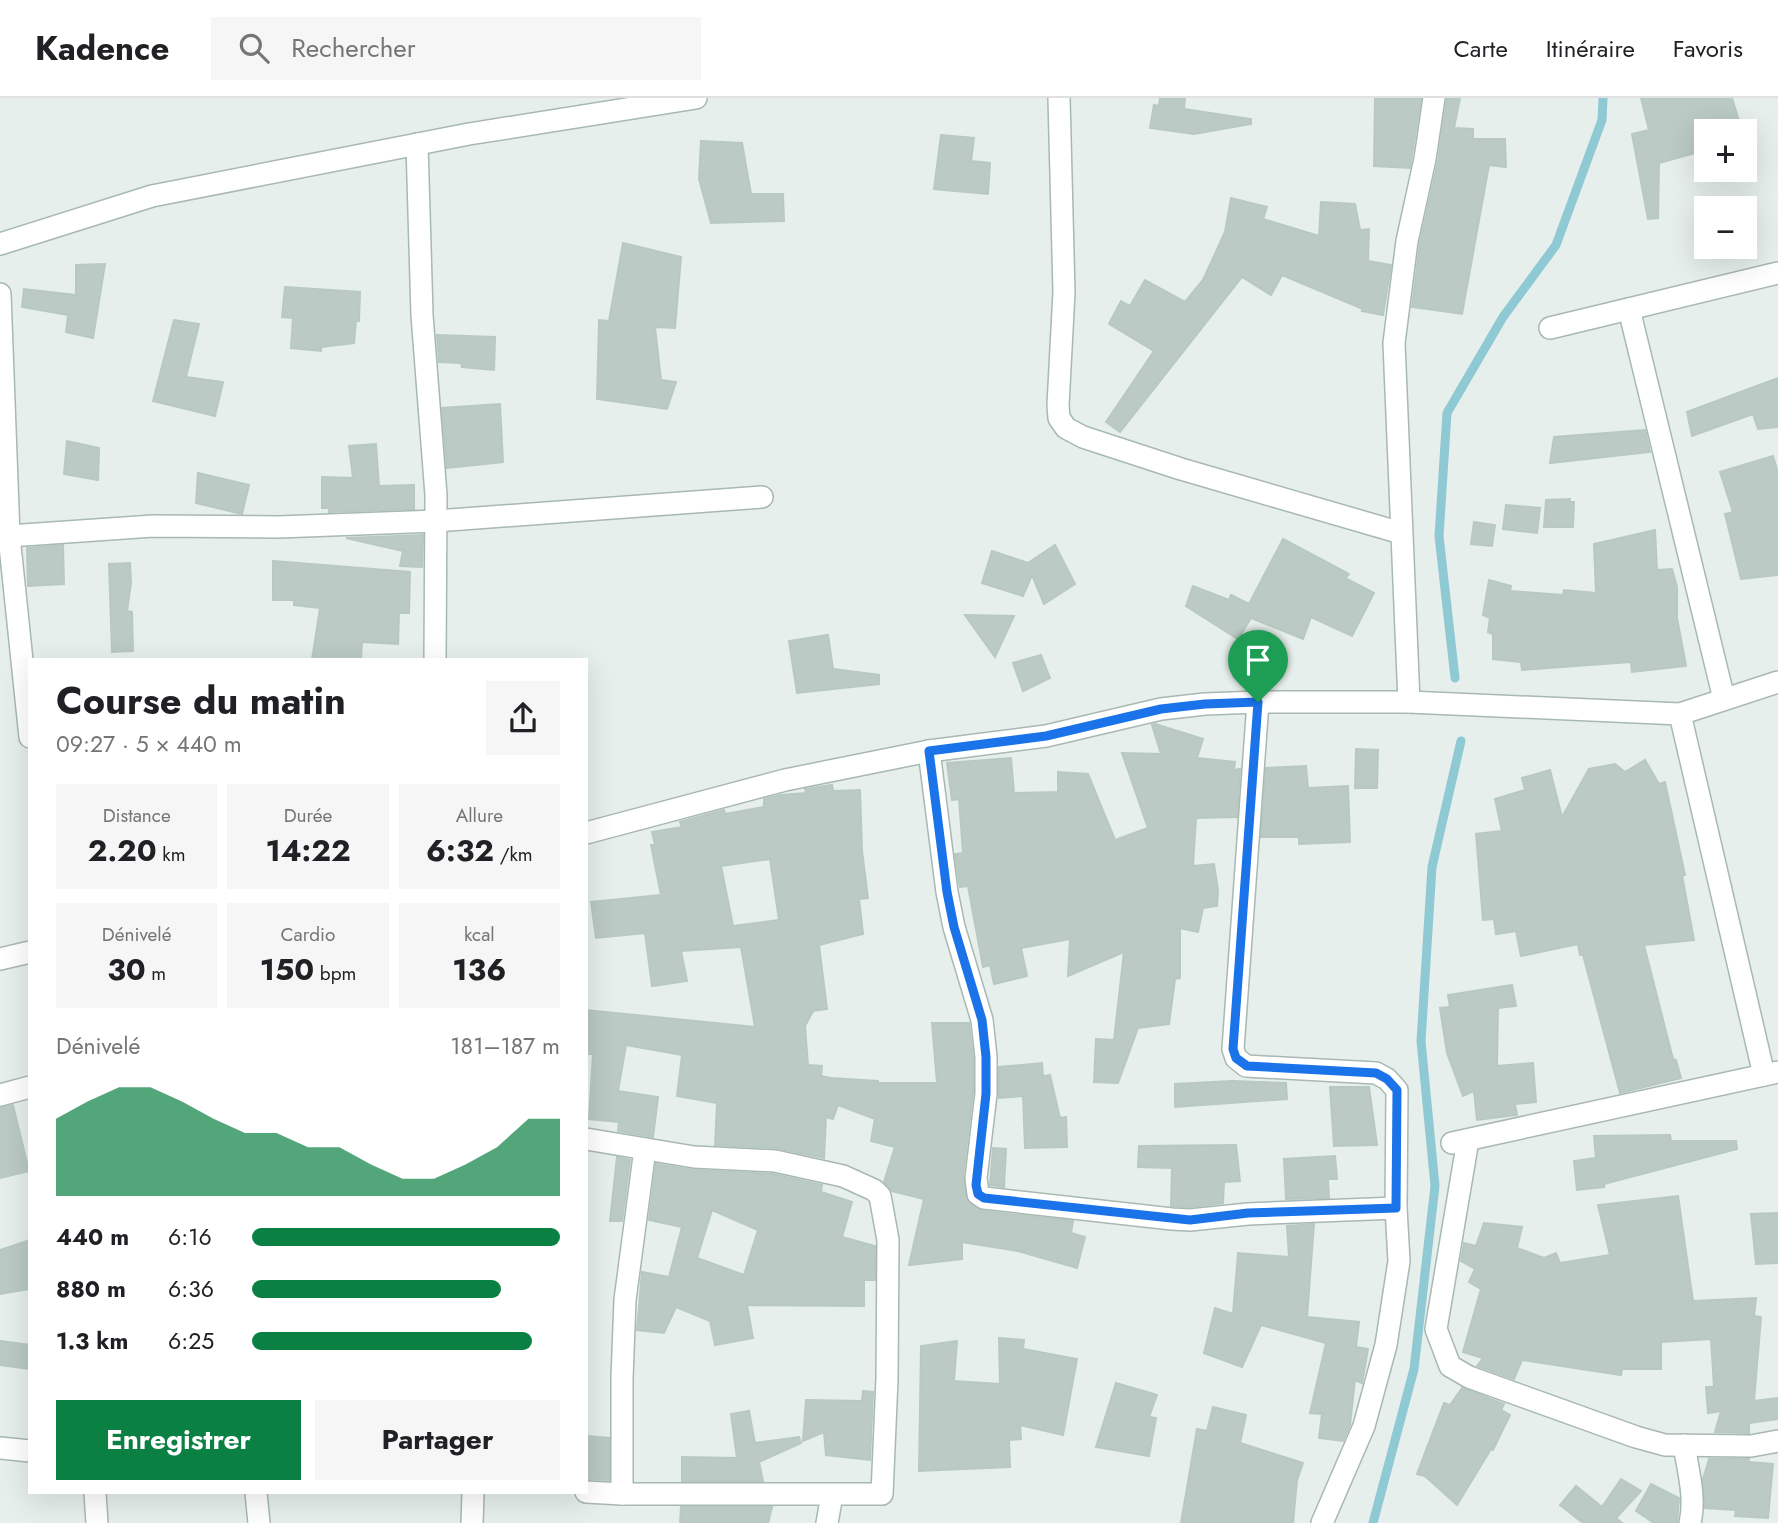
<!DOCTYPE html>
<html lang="fr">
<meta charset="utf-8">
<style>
body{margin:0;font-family:Jost,sans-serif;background:#f6f6f6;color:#202124;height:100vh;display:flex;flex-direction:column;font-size:26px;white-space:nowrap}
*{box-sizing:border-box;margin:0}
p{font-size:23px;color:#757577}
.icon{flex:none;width:38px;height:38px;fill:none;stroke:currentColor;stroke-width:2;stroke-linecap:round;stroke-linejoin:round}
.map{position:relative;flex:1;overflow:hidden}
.panel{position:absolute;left:28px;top:560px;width:560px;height:836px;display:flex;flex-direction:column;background:#fff;border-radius:0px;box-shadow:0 7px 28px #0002}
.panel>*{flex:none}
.fabs{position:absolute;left:1694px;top:21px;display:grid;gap:14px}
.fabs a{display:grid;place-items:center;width:63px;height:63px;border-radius:0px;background:#fff;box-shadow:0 7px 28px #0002;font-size:35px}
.pin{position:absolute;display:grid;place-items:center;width:60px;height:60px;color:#fff;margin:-72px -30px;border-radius:50% 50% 50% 0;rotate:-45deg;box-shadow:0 0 7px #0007}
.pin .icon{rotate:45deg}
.round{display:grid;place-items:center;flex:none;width:74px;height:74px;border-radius:0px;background:#f6f6f6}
.head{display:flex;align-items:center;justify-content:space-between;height:119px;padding:0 28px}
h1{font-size:38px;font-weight:700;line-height:52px}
.figures{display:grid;grid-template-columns:repeat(3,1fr);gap:10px;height:119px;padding:7px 28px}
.figures div{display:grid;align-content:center;border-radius:0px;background:#f6f6f6;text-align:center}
.figures b{font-size:30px;font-weight:700}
.figures small{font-size:19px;font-weight:400}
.figures p{font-size:19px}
.chart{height:196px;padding:14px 28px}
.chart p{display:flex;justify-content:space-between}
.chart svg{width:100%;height:126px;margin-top:7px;fill:#0b8043;opacity:.7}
.cta{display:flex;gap:14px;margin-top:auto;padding:14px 28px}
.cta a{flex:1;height:80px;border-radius:0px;background:#0b8043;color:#fff;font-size:28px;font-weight:700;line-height:80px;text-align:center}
.cta a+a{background:#f6f6f6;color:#202124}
ul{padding:0 28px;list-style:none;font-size:23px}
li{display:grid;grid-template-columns:112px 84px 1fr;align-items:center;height:52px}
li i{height:18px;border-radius:9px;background:#0b8043}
header{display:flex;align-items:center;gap:42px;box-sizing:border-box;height:98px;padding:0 35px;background:#fff;border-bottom:2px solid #e0e0e0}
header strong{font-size:33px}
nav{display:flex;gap:38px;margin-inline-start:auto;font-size:24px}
.search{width:490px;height:63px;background:#f6f6f6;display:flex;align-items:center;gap:18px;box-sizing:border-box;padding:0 24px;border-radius:0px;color:#757577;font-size:26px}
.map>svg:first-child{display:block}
</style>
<header>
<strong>Kadence</strong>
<div class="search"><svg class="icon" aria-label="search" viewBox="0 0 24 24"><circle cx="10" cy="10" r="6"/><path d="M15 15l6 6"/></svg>Rechercher</div>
<nav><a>Carte</a><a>Itinéraire</a><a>Favoris</a></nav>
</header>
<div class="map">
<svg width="1778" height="1425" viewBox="0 0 1778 1425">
<rect width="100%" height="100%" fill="#e6efeb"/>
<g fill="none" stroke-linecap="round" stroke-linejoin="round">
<g stroke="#8ec9d4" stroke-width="9">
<path d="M 1455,580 L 1439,438 L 1447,315 L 1503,219 L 1556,147 L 1602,22 L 1603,0"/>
<path d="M 1373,1425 L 1414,1271 L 1435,1088 L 1421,943 L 1432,769 L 1461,643"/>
</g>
</g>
<g fill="#bbcac4" stroke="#b8c9c2" stroke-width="2" fill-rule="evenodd">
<path d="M 1160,0 L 1185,0 L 1184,11 L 1251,21 L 1251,26 L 1194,36 L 1150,30 L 1154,7 L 1159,8 Z"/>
<path d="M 1375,0 L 1421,0 L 1410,70 L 1374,68 Z"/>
<path d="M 1447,0 L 1460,0 L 1454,30 L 1473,31 L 1473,41 L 1505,41 L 1506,69 L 1489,67 L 1462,216 L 1412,209 L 1420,145 L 1438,63 Z"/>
<path d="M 1641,0 L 1732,0 L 1742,33 L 1706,33 L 1706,52 L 1659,65 L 1658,120 L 1648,121 L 1632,36 L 1649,32 Z"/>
<path d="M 941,37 L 974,40 L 971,63 L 990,65 L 988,96 L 934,91 Z"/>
<path d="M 701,43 L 742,45 L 751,96 L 783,96 L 784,123 L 711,125 L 699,81 Z"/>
<path d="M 1231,100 L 1267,109 L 1263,121 L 1319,138 L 1321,104 L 1355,106 L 1360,132 L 1369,131 L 1368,163 L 1391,167 L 1383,217 L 1362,213 L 1363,211 L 1282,177 L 1271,197 L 1242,179 L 1120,334 L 1106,324 L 1154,253 L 1109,226 L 1121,203 L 1130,208 L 1145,182 L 1185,204 L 1203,182 L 1225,134 Z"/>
<path d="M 623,145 L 681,159 L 675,230 L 655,229 L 661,282 L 676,284 L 667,311 L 597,301 L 599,222 L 609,223 Z"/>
<path d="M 105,166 L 93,240 L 66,234 L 68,217 L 22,209 L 24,191 L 76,197 L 76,167 Z"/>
<path d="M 285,189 L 360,194 L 359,223 L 356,223 L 354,245 L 321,249 L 321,253 L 291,250 L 293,220 L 282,219 Z"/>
<path d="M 174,222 L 199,226 L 186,279 L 223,284 L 215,318 L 153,303 Z"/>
<path d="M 437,237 L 495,239 L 494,272 L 462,269 L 461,265 L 439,264 Z"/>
<path d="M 1778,280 L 1778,329 L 1758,331 L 1753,316 L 1692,338 L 1687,314 Z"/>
<path d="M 500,306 L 503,364 L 447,370 L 442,310 Z"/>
<path d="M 1645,332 L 1650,354 L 1550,365 L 1554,339 Z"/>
<path d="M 67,343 L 99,350 L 98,382 L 64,376 Z"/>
<path d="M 376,346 L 379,388 L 414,387 L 414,411 L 329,414 L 329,410 L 322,410 L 322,379 L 353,380 L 349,348 Z"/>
<path d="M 1773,358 L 1778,375 L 1778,477 L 1741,481 L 1725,416 L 1733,414 L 1720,374 Z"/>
<path d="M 198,375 L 249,387 L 242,416 L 196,405 Z"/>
<path d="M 1570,401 L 1569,404 L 1574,404 L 1573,429 L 1544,429 L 1546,402 Z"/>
<path d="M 1506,407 L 1540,410 L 1537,435 L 1503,431 Z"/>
<path d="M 1474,424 L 1495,427 L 1492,448 L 1471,446 Z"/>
<path d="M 1655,432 L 1657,472 L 1672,471 L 1677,489 L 1677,520 L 1686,568 L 1632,574 L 1631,564 L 1522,572 L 1521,564 L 1493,561 L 1493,536 L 1488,534 L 1490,520 L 1483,517 L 1489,482 L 1511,488 L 1510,493 L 1563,497 L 1564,492 L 1596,495 L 1594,446 Z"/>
<path d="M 423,437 L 422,469 L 400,468 L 403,453 L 346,440 Z"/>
<path d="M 1283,441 L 1349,476 L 1345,480 L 1374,495 L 1352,538 L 1311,519 L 1303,541 L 1251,520 L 1238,541 L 1186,508 L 1193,488 L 1229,502 L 1231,497 L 1249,506 Z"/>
<path d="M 63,447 L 64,486 L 28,488 L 27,450 Z"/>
<path d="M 1055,447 L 1075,486 L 1044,506 L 1032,477 L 1023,498 L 982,485 L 992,453 L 1028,465 Z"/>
<path d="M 273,463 L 410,474 L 409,515 L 399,515 L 398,546 L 362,544 L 361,562 L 312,562 L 320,510 L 294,507 L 294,502 L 273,502 Z"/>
<path d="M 130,465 L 131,485 L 127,513 L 132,514 L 133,553 L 112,554 L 109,466 Z"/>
<path d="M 965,517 L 1014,518 L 995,559 Z"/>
<path d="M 828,537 L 833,571 L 879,577 L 879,586 L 797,595 L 789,543 Z"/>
<path d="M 1041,557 L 1050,580 L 1023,593 L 1013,565 Z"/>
<path d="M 1155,626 L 1203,641 L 1197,660 L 1235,664 L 1234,672 L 1240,671 L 1237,719 L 1196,720 L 1193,768 L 1214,766 L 1218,792 L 1217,808 L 1203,810 L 1198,834 L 1180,830 L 1180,880 L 1175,881 L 1169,926 L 1138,930 L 1118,985 L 1094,984 L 1096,941 L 1114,942 L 1124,854 L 1068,878 L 1070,841 L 1021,850 L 1027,878 L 994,886 L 990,867 L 983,869 L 968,788 L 960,789 L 955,756 L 963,755 L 959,701 L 952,702 L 947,665 L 1011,660 L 1014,695 L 1058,694 L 1058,674 L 1088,676 L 1115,742 L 1148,730 L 1122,655 L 1161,656 L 1152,627 Z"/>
<path d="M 1356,651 L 1378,652 L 1377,690 L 1355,690 Z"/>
<path d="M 1645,662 L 1659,686 L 1665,684 L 1685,777 L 1682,777 L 1694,842 L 1644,847 L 1673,961 L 1676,962 L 1681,980 L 1620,995 L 1583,857 L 1580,857 L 1578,846 L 1521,858 L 1516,833 L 1496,836 L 1494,821 L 1483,822 L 1476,736 L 1502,733 L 1495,701 L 1525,692 L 1522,680 L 1550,672 L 1562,719 L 1589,671 L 1615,666 L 1625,674 Z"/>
<path d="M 1306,668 L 1308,690 L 1348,688 L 1350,744 L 1299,746 L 1299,739 L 1261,739 L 1266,670 Z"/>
<path d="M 832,687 L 833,693 L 860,692 L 862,753 L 868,800 L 859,801 L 863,836 L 819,847 L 827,911 L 813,913 L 805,928 L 808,967 L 822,968 L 821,978 L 831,980 L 878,983 L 878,985 L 937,985 L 932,925 L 969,925 L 973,960 L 973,995 L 963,1078 L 967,1102 L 983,1113 L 1073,1123 L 1071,1135 L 1085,1139 L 1077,1170 L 1018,1153 L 962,1144 L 962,1161 L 909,1167 L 924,1101 L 892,1093 L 884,1084 L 895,1049 L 871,1043 L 875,1021 L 838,1007 L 833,1021 L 826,1019 L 824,1060 L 776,1050 L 715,1047 L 717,1005 L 677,998 L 682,957 L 626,947 L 618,993 L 658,999 L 653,1039 L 618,1033 L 619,1024 L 589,1021 L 593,956 L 586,956 L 586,912 L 755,929 L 741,849 L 681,853 L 687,883 L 652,888 L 645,835 L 596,840 L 591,804 L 661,797 L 651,747 L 655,747 L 652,734 L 682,729 L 680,724 L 724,712 L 725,716 L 764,709 L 764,701 L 780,697 L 806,695 L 805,691 ZM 770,761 L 779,822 L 733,828 L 721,768 Z"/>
<path d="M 1512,887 L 1516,908 L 1498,910 L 1497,968 L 1533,965 L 1536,1004 L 1515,1006 L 1517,1017 L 1477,1022 L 1474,993 L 1463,998 L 1447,955 L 1440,910 L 1450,909 L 1448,897 Z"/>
<path d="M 1042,965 L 1043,978 L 1050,977 L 1060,1020 L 1066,1019 L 1067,1049 L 1025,1050 L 1023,998 L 999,1000 L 999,969 Z"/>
<path d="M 1232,983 L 1286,985 L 1287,1001 L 1175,1009 L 1175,986 Z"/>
<path d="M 1330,989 L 1369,989 L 1377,1047 L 1334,1048 Z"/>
<path d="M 13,1007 L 29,1073 L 0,1080 L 0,1010 Z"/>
<path d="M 1670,1037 L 1671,1043 L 1736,1043 L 1737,1051 L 1604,1086 L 1604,1089 L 1577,1092 L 1574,1063 L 1596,1060 L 1594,1038 Z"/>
<path d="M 1236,1047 L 1240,1083 L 1224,1084 L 1223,1105 L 1190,1109 L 1171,1108 L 1172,1070 L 1138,1069 L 1139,1048 Z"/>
<path d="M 993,1050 L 1006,1051 L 1004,1089 L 990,1087 Z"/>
<path d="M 1335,1058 L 1337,1081 L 1328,1081 L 1329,1100 L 1286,1101 L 1284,1061 Z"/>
<path d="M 617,1059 L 630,1062 L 622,1123 L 610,1123 Z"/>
<path d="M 656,1066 L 693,1072 L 773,1076 L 822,1087 L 821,1094 L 852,1104 L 842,1139 L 875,1148 L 875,1182 L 864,1182 L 864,1208 L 747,1207 L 753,1240 L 715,1247 L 710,1223 L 676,1209 L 664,1235 L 637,1232 L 642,1174 L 669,1179 L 682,1129 L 649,1122 ZM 712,1112 L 758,1132 L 744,1177 L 697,1160 Z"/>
<path d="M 1678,1098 L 1693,1203 L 1756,1200 L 1754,1218 L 1761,1219 L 1754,1303 L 1778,1300 L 1778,1321 L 1749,1325 L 1749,1335 L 1715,1334 L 1721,1313 L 1708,1315 L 1706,1289 L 1714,1289 L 1711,1241 L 1661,1244 L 1661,1271 L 1622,1271 L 1621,1277 L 1522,1262 L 1514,1281 L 1477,1268 L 1483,1260 L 1463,1254 L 1481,1191 L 1469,1184 L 1475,1171 L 1461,1163 L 1464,1145 L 1476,1148 L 1484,1125 L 1522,1129 L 1517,1150 L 1544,1160 L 1556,1155 L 1560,1165 L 1610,1157 L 1598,1107 Z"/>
<path d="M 1778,1115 L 1778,1165 L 1756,1166 L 1751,1116 Z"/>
<path d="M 1314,1126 L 1307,1219 L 1359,1224 L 1356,1249 L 1368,1251 L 1362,1285 L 1355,1282 L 1350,1327 L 1343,1343 L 1319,1340 L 1322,1316 L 1310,1315 L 1326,1245 L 1261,1227 L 1242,1269 L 1204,1255 L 1215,1210 L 1233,1216 L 1238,1155 L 1289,1159 L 1287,1128 Z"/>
<path d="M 30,1142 L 30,1191 L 0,1196 L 0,1152 Z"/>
<path d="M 999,1240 L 1024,1242 L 1023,1251 L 1077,1261 L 1063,1337 L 1020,1327 L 1021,1341 L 1009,1342 L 1010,1369 L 919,1373 L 921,1248 L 957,1243 L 954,1283 L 1000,1286 Z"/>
<path d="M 0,1243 L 30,1247 L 30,1271 L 0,1267 Z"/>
<path d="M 1116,1285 L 1157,1297 L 1149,1319 L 1156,1320 L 1149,1358 L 1096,1349 Z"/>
<path d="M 1462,1290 L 1504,1306 L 1501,1312 L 1510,1317 L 1493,1352 L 1491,1351 L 1457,1407 L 1425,1378 L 1417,1376 L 1444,1305 L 1450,1307 Z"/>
<path d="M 863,1293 L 873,1294 L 870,1362 L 826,1357 L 824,1334 L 803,1343 L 806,1302 L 862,1303 Z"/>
<path d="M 1213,1309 L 1246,1317 L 1240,1345 L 1303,1365 L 1297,1382 L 1293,1425 L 1181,1425 L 1197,1331 L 1207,1333 Z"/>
<path d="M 749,1313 L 755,1345 L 799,1339 L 801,1345 L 759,1364 L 763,1383 L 682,1383 L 682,1359 L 737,1360 L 731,1316 Z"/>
<path d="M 586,1338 L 609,1340 L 609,1382 L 586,1381 Z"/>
<path d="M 1709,1361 L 1749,1361 L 1748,1364 L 1773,1366 L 1768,1420 L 1735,1418 L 1736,1412 L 1705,1410 L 1703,1381 Z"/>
<path d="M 1621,1381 L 1641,1393 L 1616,1420 L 1622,1425 L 1583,1425 L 1560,1407 L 1576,1388 L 1602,1409 Z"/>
<path d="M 1651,1386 L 1679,1400 L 1677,1425 L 1654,1425 L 1636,1413 Z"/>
<path d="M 681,1409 L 772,1409 L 768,1425 L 680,1425 Z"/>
</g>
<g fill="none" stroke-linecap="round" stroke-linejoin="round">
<g stroke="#a8b8b2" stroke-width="24">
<g id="minor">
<path d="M 1059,0 L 1064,194 L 1058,307 L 1059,320 L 1066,330 L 1083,339 L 1181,371 L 1401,435"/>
<path d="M 417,46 L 422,217 L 436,397 L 435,562"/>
<path d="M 0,146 L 152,98 L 469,36 L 696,0"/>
<path d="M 0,196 L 9,438 L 30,639"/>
<path d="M 1629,211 L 1724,601"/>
<path d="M 1550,230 L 1778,175"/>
<path d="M 9,438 L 153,428 L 279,429 L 436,423 L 762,399"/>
<path d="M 1258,604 L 1233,951 L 1236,960 L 1246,968 L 1376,975 L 1387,981 L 1397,992 L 1396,1110 L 1399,1163 L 1386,1247 L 1364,1328 L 1322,1425"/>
<path d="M 1409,604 L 1394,245 L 1407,143 L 1425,61 L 1434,0"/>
<path d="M 1680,616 L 1764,977"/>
<path d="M 929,653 L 947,794 L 954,829 L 982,922 L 986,959 L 986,996 L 976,1080 L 978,1096 L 984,1100 L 1172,1121 L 1190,1122 L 1248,1116 L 1396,1110"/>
<path d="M 586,735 L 785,682 L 929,653 L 1046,638 L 1161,611 L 1205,606 L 1258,604 L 1409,604 L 1680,616 L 1778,584"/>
<path d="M 0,861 L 30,854"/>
<path d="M 0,997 L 30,989"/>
<path d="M 586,1041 L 694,1059 L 775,1063 L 843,1078 L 874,1092 L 880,1098 L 888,1142 L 887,1281 L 882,1396 L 622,1396 L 586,1394"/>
<path d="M 1468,1042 L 1436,1231 L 1450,1268 L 1469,1279 L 1636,1339 L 1665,1347 L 1751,1348 L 1778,1343"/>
<path d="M 1452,1045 L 1778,974"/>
<path d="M 1684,1347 C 1688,1372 1696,1400 1690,1425"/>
<path d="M 0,1350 L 30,1353"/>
<path d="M 95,1395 L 97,1425"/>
<path d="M 256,1395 L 259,1425"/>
<path d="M 622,1396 L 622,1280 L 625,1202 L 645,1051"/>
<path d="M 472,1425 L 473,1395"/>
<path d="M 827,1425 L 832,1397"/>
</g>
</g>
<use href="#minor" stroke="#fff" stroke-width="21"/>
</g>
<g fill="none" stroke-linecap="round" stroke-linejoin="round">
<g stroke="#fff" stroke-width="14">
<path id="route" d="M 1258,604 L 1233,951 L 1236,960 L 1247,968 L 1376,975 L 1387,981 L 1397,992 L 1396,1110 L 1248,1115 L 1190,1122 L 984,1100 L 978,1096 L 976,1087 L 986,996 L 986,959 L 982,922 L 954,829 L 947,794 L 929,653 L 1046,638 L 1161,611 L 1205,606 Z"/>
</g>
<use href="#route" stroke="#1a73e8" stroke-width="9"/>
</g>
</svg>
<div class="fabs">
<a>+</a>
<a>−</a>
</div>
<div class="pin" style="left:1258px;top:604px;background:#1e9e55"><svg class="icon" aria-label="arrive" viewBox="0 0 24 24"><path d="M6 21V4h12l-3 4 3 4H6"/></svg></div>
<section class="panel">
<div class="head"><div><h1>Course du matin</h1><p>09:27 · 5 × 440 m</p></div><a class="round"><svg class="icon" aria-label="share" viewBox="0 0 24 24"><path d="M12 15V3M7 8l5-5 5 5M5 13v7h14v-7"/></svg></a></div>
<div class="figures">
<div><p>Distance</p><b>2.20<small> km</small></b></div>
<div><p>Durée</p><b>14:22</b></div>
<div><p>Allure</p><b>6:32<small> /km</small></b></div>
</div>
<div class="figures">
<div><p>Dénivelé</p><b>30<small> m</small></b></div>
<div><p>Cardio</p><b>150<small> bpm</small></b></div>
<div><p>kcal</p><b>136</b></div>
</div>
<div class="chart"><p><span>Dénivelé</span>181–187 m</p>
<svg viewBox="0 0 160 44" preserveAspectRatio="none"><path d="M0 44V17L10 11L20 6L30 6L40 11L50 17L60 22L70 22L80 27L90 27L100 33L110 38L120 38L130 33L140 27L150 17L160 17V44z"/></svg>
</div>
<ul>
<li><b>440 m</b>6:16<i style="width:100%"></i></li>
<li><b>880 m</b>6:36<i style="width:81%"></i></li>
<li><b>1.3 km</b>6:25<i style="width:91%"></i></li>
</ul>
<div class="cta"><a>Enregistrer</a><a>Partager</a></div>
</section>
</div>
